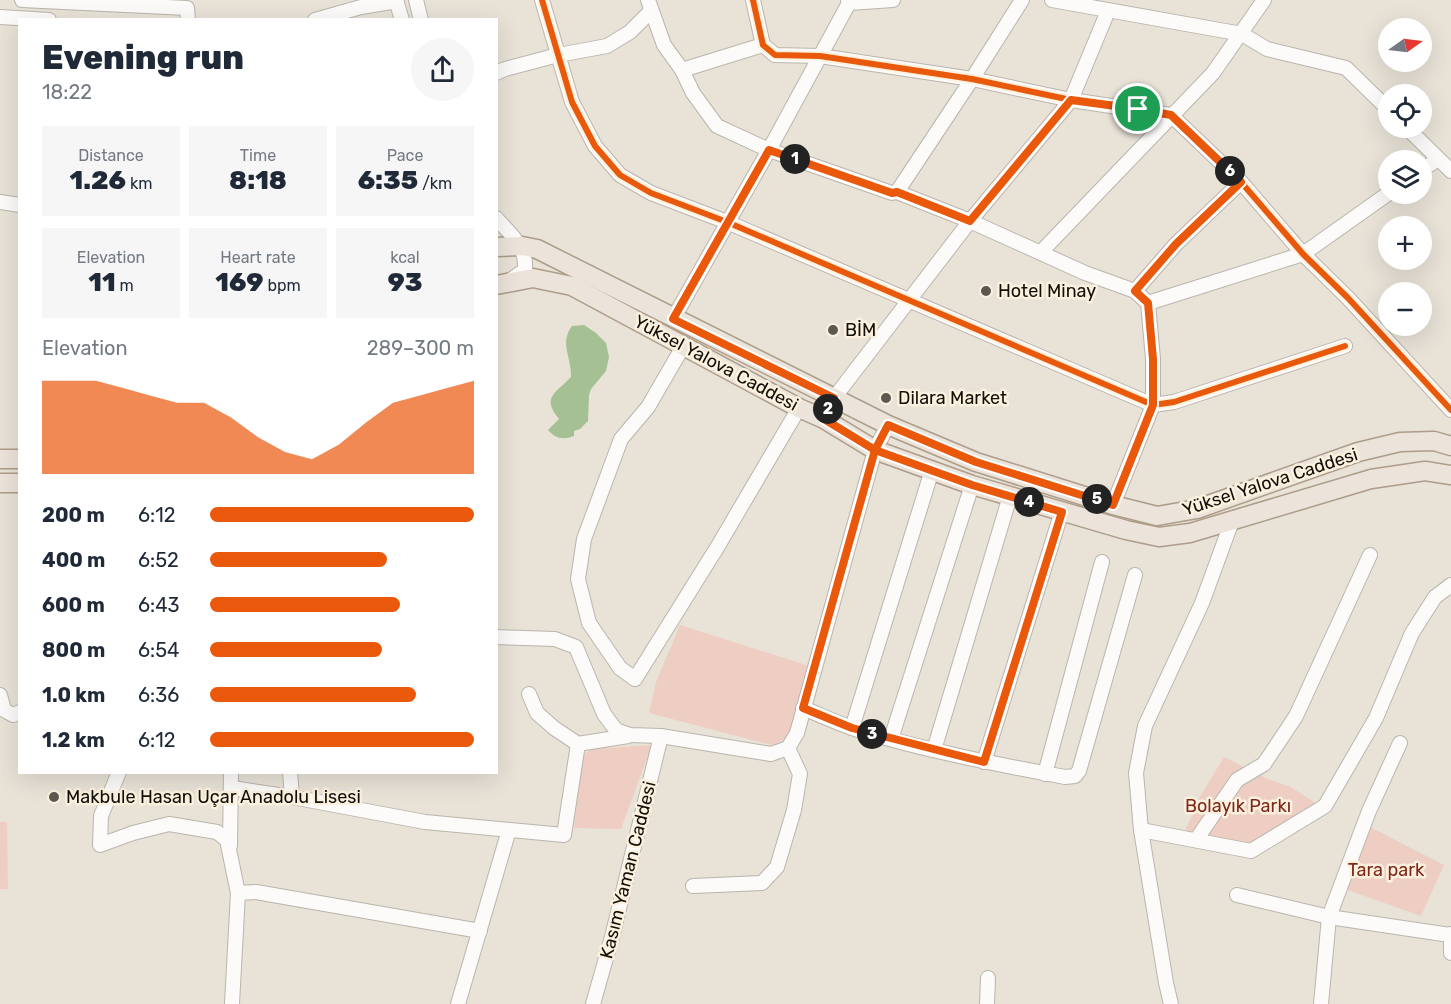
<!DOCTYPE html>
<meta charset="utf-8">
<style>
body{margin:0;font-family:Rubik,sans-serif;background:#f6f6f7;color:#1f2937;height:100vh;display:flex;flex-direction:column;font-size:22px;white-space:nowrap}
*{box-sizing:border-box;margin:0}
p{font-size:20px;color:#747a83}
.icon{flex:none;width:33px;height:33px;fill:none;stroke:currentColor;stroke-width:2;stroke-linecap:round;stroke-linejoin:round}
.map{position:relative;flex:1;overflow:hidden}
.details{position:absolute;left:18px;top:18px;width:480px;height:756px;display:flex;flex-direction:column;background:#fff;border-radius:0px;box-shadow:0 6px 24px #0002}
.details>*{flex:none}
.needle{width:39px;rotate:76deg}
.buttons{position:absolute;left:1378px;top:18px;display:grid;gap:12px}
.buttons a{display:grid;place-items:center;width:54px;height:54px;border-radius:50%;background:#fff;box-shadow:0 6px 24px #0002;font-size:30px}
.pin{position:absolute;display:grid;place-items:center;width:51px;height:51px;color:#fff;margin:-26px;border:3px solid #fff;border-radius:50%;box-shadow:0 2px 6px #0007}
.km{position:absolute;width:30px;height:30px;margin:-15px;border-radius:50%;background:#222;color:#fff;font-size:16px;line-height:30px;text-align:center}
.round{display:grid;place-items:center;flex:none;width:63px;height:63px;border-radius:32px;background:#f6f6f7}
.head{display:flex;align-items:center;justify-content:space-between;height:102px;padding:0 24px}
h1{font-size:33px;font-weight:800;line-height:45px}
.metrics{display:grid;grid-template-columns:repeat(3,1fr);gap:9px;height:102px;padding:6px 24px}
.metrics div{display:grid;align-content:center;border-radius:0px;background:#f6f6f7;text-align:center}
.metrics b{font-size:26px;font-weight:800}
.metrics small{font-size:16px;font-weight:400}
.metrics p{font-size:16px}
.chart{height:168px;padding:12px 24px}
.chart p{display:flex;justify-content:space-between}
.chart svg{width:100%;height:108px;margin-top:6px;fill:#ea580c;opacity:.7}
ul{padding:0 24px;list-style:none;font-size:20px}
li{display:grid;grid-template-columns:96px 72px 1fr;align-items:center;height:45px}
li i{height:15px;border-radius:8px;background:#ea580c}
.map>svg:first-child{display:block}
</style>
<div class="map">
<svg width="1451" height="1004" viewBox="0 0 1451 1004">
<rect width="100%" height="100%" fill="#e8e2d7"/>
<g fill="#eecec3">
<path d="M 680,625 L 809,666 L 790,732 C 785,739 781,743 772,745 L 649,713 L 656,682 Z"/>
<path d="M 652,745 L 621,829 L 574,828 L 581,757 L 592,749 Z"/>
<path d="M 1224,757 L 1270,780 L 1291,787 L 1317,804 L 1249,848 L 1184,833 L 1201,795 Z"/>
<path d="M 0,822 L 7,822 L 8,889 L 0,889 Z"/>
<path d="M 1368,826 L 1444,865 L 1421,916 L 1345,889 Z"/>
</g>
<path fill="#a5c093" d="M 584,325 L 596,333 L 606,343 L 609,357 L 606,371 L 591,389 L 589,395 L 588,421 L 580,429 L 574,431 L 574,436 C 563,440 556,439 548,430 L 559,419 C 541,397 556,393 571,377 C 572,358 559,343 572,326 Z"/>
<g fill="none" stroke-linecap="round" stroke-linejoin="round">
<g stroke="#bab5ad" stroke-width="16">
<g id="minor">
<path d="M 22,0 L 187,8 L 188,20"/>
<path d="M 396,0 L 402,20"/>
<path d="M 416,0 L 421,20"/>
<path d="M 542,0 L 572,102 L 595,146 L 620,175 L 651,193 L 727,222 L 1153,405 L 1174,402 L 1345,346"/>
<path d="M 648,0 L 664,45 L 682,70 L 693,93 L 717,126 L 769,150 L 849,3 L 848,0"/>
<path d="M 753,0 L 763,45 L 775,55 L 820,56 L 972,79 L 1071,100 L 1171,115 L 1241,182 L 1303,254 L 1348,298 L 1451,410"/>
<path d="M 1052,0 L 1242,34 L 1267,49 L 1346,68 L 1389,110"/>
<path d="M 849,3 L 893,0"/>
<path d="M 0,17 L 49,20"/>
<path d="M 315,20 L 361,7 L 397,1"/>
<path d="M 682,70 L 763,45"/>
<path d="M 496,73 L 505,69 L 558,55 L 607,46 L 630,32 L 650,12"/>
<path d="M 1407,128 L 1451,171"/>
<path d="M 1422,170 L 1438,159"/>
<path d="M 897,192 L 972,79 L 1022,0"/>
<path d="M 0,202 L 20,205"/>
<path d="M 496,218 C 511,235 527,246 525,270 L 509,281"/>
<path d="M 1041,252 L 1213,73 L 1264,0"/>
<path d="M 1135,291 L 1176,244 L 1241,182"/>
<path d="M 1148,303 L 1303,254 L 1389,193"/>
<path d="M 673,319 L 769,150 L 892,193 L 897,192 L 970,221 L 1085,273 L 1135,291 L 1148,303 L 1153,359 L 1153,405 L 1113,505"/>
<path d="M 684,345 L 648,407 L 621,439 L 584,539 L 578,579 L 589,623 L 620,668 L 635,679 L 718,546 L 799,408"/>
<path d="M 824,419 L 834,398 L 970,221 L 1071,100 L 1108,11"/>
<path d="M 496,637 L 555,639 L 576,647 L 604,714 L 616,730 L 630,735 L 661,736 L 771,754 L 788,748 L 797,733 L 875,450 L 888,425"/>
<path d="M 529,694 L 537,713 L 554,728 L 578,744"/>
<path d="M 0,695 L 4,710 L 13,715 L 20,712"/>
<path d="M 803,708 C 820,715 837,723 855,729 C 923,750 995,764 1065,777 L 1075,776 L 1079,771 L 1135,575"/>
<path d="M 852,728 L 932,470"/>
<path d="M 891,739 L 972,485"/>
<path d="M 934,750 L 1010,496"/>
<path d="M 984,762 L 1062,511"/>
<path d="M 119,772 L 101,816 L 100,845 L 133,833 L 169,824 L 217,832 L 227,840 L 238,893 L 232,1004"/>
<path d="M 290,772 L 292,797"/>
<path d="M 1045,774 L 1102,562"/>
<path d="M 232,788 L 292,797 L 425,822 L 564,835 L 578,744 L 628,736"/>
<path d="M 1141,830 L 1251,851 L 1325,806 L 1376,718 L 1412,633 L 1435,597 L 1451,585"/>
<path d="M 1196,840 L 1237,780 L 1264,764 L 1296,716 L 1370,555"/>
<path d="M 230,846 L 231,772"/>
<path d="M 693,886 L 762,883 L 777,867 L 794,810 L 800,774 L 788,748"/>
<path d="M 238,893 L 256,892 L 480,931"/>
<path d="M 1237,895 L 1329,917 L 1450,935"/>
<path d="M 1451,934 L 1451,953"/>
<path d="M 458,1004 L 509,830"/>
<path d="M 593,1004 L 612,937 L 661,736"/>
<path d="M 987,1004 L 988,978"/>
<path d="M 1171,1004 L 1166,983 L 1141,830 L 1136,773 L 1145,726 L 1202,603 L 1232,521"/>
<path d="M 1321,1004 L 1329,917 L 1369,811 L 1400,743"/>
</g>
</g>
<g stroke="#ad9c89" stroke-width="21">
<g id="major">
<path d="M 496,247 L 522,246 L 537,249 L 888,425 L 976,462 L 1113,505 L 1157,516 L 1197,509 L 1358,452 L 1400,442 L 1434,441 L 1451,446"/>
<path d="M 496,285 L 533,278 L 572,286 L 799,408 L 824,419 L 875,450 L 972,485 L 1126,530 L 1159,537 L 1190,533 L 1371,479 L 1425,471 L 1451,475"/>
<path d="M 0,459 L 20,459"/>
<path d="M 0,483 L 20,483"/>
</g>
</g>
<use href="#minor" stroke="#fcfbf9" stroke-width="14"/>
<use href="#major" stroke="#ece4db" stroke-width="18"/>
<g stroke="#fbf1de" stroke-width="10">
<g id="cycleway">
<path d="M 542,0 L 572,102 L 595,146 L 620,175 L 651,193 L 727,222 L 1153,405 L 1174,402 L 1345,346"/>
<path d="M 753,0 L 763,45 L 775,55 L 820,56 L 972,79 L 1071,100 L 1171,115 L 1241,182 L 1303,254 L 1348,298 L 1451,410"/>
</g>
</g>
<use href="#cycleway" stroke="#e8590c" stroke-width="6"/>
</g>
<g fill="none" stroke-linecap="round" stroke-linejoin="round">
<g stroke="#fff" stroke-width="12">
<path id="route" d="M 1138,109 L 1071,100 L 970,221 L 897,192 L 892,193 L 769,150 L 673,319 L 834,398 L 824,419 L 875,450 L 803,708 L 852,728 L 984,762 L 1062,512 L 972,485 L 875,450 L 888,425 L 976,462 L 1113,505 L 1153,405 L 1153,359 L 1148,303 L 1135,291 L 1176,244 L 1241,182 L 1171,115 L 1138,109"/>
</g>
<use href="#route" stroke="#ea580c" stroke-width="8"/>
</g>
<g fill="#5d5951" stroke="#fbf1de" stroke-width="2">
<circle cx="986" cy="291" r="6"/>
<circle cx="833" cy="330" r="6"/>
<circle cx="886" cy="398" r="6"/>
<circle cx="54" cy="797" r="6"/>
</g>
<g text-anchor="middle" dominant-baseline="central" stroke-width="5" stroke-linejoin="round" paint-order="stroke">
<g font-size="18" fill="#120f09" stroke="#fbf1de" text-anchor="start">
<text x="998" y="291">Hotel Minay</text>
<text x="845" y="330">BİM</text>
<text x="898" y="398">Dilara Market</text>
<text x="66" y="797">Makbule Hasan Uçar Anadolu Lisesi</text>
</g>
<g font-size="18" fill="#120f09" stroke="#fbf1de">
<text transform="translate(716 363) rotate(28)">Yüksel Yalova Caddesi</text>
<text transform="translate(1270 482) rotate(-18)">Yüksel Yalova Caddesi</text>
<text transform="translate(628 870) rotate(-76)">Kasım Yaman Caddesi</text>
</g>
<g font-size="18" fill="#7f2719" stroke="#fbf1de">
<text x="1238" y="806">Bolayık Parkı</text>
<text x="1386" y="870">Tara park</text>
</g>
</g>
</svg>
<div class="buttons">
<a><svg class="needle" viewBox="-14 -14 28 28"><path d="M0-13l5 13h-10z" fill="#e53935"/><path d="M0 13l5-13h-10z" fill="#747a83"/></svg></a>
<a><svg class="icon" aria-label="locate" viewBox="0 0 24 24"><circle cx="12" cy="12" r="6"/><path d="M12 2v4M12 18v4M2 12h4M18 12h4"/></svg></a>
<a><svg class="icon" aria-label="layers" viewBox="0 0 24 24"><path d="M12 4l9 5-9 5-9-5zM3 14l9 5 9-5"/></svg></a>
<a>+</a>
<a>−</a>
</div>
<div class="pin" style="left:1138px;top:109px;background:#1e9e55"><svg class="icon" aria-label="arrive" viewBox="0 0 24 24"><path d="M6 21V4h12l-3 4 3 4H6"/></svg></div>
<b class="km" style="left:795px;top:159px">1</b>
<b class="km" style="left:828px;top:409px">2</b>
<b class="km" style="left:872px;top:734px">3</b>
<b class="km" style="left:1029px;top:502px">4</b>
<b class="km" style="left:1097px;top:499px">5</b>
<b class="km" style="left:1230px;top:171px">6</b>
<section class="details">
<div class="head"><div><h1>Evening run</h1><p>18:22</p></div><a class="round"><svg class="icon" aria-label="share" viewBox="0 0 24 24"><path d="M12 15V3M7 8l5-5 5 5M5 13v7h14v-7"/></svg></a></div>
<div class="metrics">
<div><p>Distance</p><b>1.26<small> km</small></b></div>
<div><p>Time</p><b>8:18</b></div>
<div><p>Pace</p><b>6:35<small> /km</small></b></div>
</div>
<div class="metrics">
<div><p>Elevation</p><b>11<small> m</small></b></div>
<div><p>Heart rate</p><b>169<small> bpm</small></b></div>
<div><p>kcal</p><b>93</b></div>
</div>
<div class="chart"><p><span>Elevation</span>289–300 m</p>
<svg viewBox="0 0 160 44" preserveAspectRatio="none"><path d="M0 44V6L10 6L20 6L30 9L40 12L50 15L60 15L70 21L80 29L90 35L100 38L110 32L120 23L130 15L140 12L150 9L160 6V44z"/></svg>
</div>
<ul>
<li><b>200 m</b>6:12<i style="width:100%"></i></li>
<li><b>400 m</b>6:52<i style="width:67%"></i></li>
<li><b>600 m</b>6:43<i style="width:72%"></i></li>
<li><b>800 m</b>6:54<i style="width:65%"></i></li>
<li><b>1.0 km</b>6:36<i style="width:78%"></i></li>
<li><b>1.2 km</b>6:12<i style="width:100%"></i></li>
</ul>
</section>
</div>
